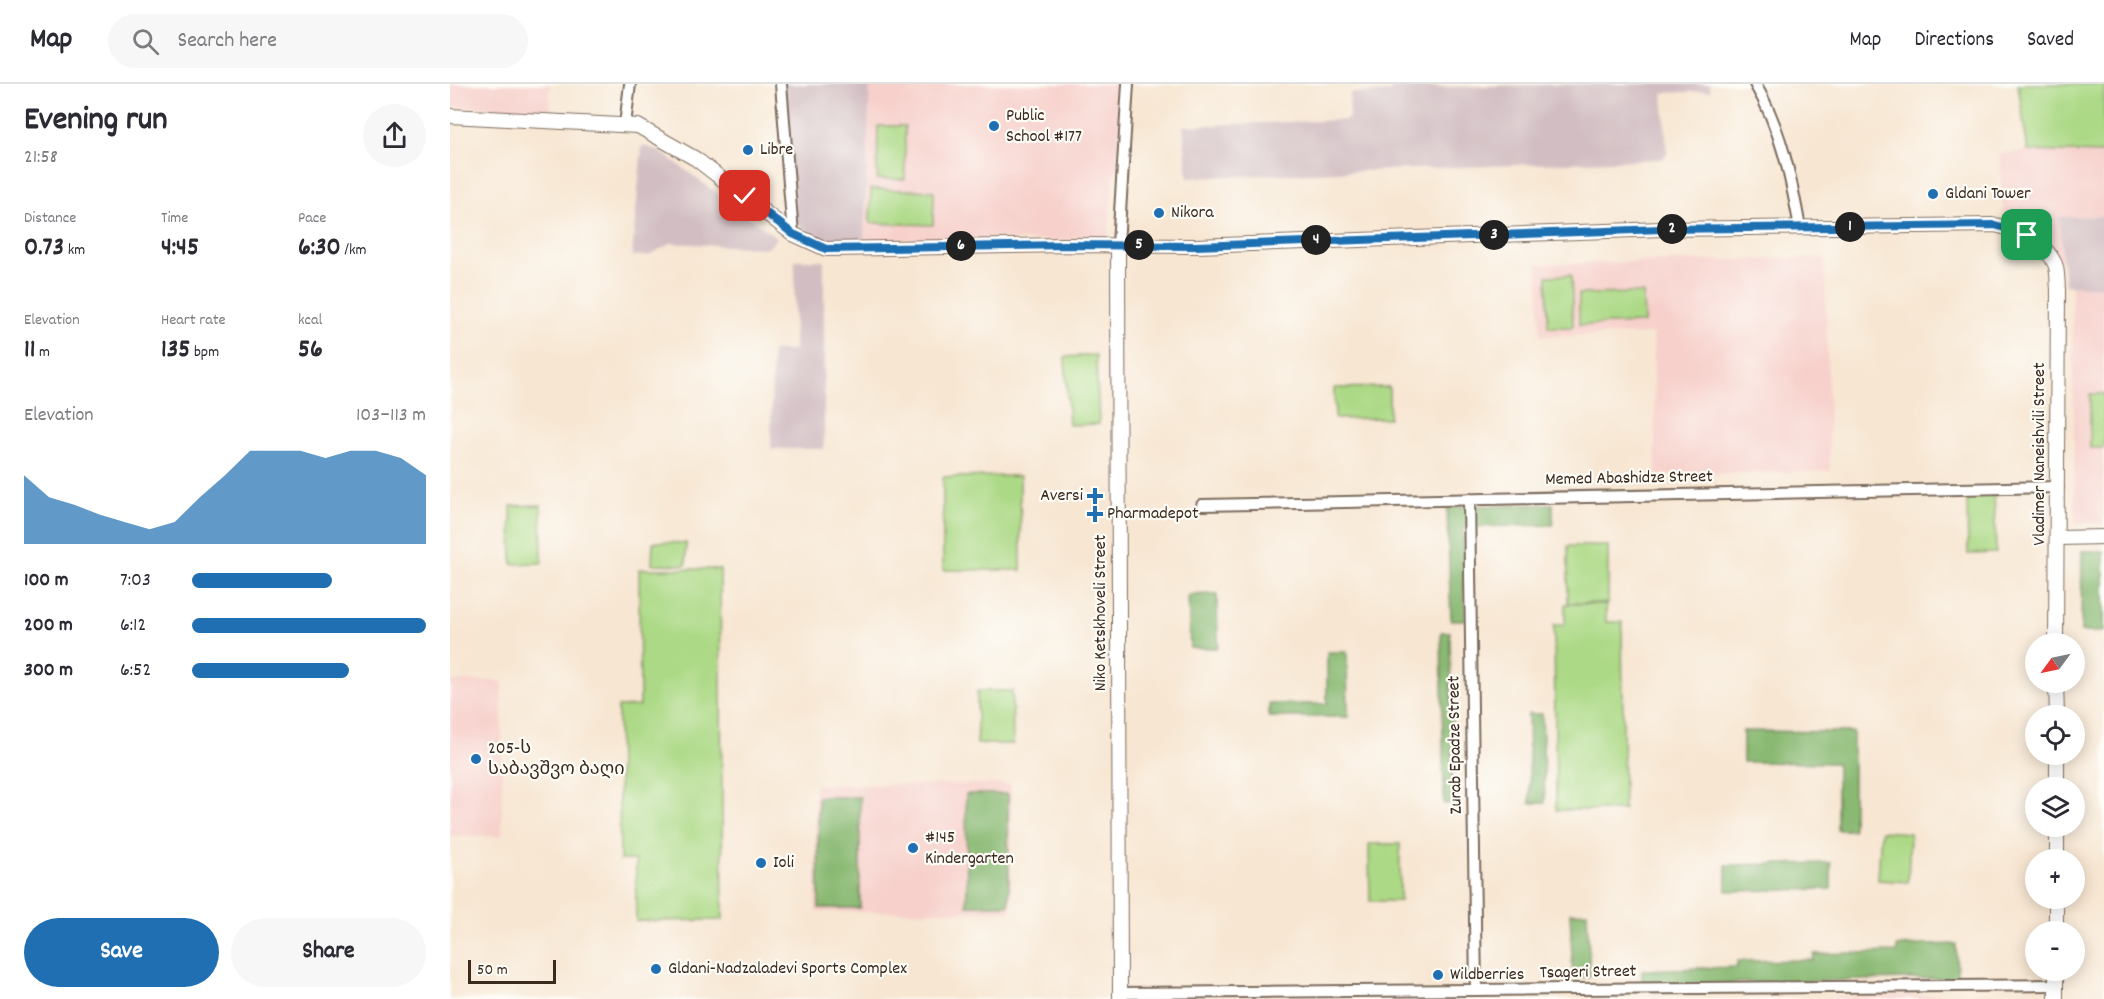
<!DOCTYPE html>
<meta charset="utf-8">
<style>
body{margin:0;font-family:Dekko,"Noto Sans Georgian",sans-serif;background:#f7f7f7;color:#2b2b33;height:100vh;display:flex;flex-direction:column;font-size:22px;white-space:nowrap}
*{box-sizing:border-box;margin:0}
p{font-size:20px;color:#7c7c81}
.icon{flex:none;width:33px;height:33px;fill:none;stroke:currentColor;stroke-width:2;stroke-linecap:round;stroke-linejoin:round}
.map{position:relative;flex:1;overflow:hidden}
.details{display:flex;flex-direction:column;background:#fff;width:450px}
.details>*{flex:none}
.needle{width:39px;rotate:237deg}
.fabs{position:absolute;left:1575px;top:549px;display:grid;gap:12px}
.fabs a{display:grid;place-items:center;width:60px;height:60px;border-radius:50%;background:#fff;box-shadow:0 3px 15px #0003;font-size:30px}
.scale{position:absolute;left:18px;bottom:15px;width:88px;box-sizing:border-box;padding-left:6px;border:3px solid #3b2a1e;border-top:0;font-size:16px;line-height:21px;white-space:nowrap;color:#3b2a1e;-webkit-text-stroke:4px #fdfcf7;paint-order:stroke}
.pin{position:absolute;display:grid;place-items:center;width:51px;height:51px;color:#fff;margin:-26px;border-radius:12px;box-shadow:0 3px 9px #0006}
.km{position:absolute;width:30px;height:30px;margin:-15px;border-radius:50%;background:#222;color:#fff;font-size:16px;line-height:30px;text-align:center}
.round{display:grid;place-items:center;flex:none;width:63px;height:63px;border-radius:32px;background:#f7f7f7}
.overview{display:flex;align-items:center;justify-content:space-between;height:102px;padding:0 24px}
h1{font-size:33px;font-weight:800;line-height:45px}
.stats{display:grid;grid-template-columns:repeat(3,1fr);gap:9px;height:102px;padding:6px 24px}
.stats div{display:grid;align-content:center}
.stats b{font-size:26px;font-weight:800}
.stats small{font-size:16px;font-weight:400}
.stats p{font-size:16px}
.chart{height:168px;padding:12px 24px}
.chart p{display:flex;justify-content:space-between}
.chart svg{width:100%;height:108px;margin-top:6px;fill:#1f6fb2;opacity:.7}
.cta{display:flex;gap:12px;margin-top:auto;padding:12px 24px}
.cta a{flex:1;height:69px;border-radius:36px;background:#1f6fb2;color:#fff;font-size:24px;font-weight:800;line-height:69px;text-align:center}
.cta a+a{background:#f7f7f7;color:#2b2b33}
ul{padding:0 24px;list-style:none;font-size:20px}
li{display:grid;grid-template-columns:96px 72px 1fr;align-items:center;height:45px}
li i{height:15px;border-radius:8px;background:#1f6fb2}
header{display:flex;align-items:center;gap:36px;box-sizing:border-box;height:84px;padding:0 30px;background:#fff;border-bottom:2px solid #e1e1e2}
header strong{font-size:28px}
nav{display:flex;gap:33px;margin-inline-start:auto;font-size:21px}
.search{width:420px;height:54px;background:#f7f7f7;display:flex;align-items:center;gap:15px;box-sizing:border-box;padding:0 21px;border-radius:33px;color:#7c7c81;font-size:22px}
main{display:flex;flex:1;min-height:0}
.map>svg:first-child{display:block}
</style>
<header>
<strong>Map</strong>
<div class="search"><svg class="icon" aria-label="search" viewBox="0 0 24 24"><circle cx="10" cy="10" r="6"/><path d="M15 15l6 6"/></svg>Search here</div>
<nav><a>Map</a><a>Directions</a><a>Saved</a></nav>
</header>
<main>
<section class="details">
<div class="overview"><div><h1>Evening run</h1><p>21:58</p></div><a class="round"><svg class="icon" aria-label="share" viewBox="0 0 24 24"><path d="M12 15V3M7 8l5-5 5 5M5 13v7h14v-7"/></svg></a></div>
<div class="stats">
<div><p>Distance</p><b>0.73<small> km</small></b></div>
<div><p>Time</p><b>4:45</b></div>
<div><p>Pace</p><b>6:30<small> /km</small></b></div>
</div>
<div class="stats">
<div><p>Elevation</p><b>11<small> m</small></b></div>
<div><p>Heart rate</p><b>135<small> bpm</small></b></div>
<div><p>kcal</p><b>56</b></div>
</div>
<div class="chart"><p><span>Elevation</span>103–113 m</p>
<svg viewBox="0 0 160 44" preserveAspectRatio="none"><path d="M0 44V16L10 25L20 28L30 32L40 35L50 38L60 35L70 25L80 16L90 6L100 6L110 6L120 9L130 6L140 6L150 9L160 16V44z"/></svg>
</div>
<ul>
<li><b>100 m</b>7:03<i style="width:60%"></i></li>
<li><b>200 m</b>6:12<i style="width:100%"></i></li>
<li><b>300 m</b>6:52<i style="width:67%"></i></li>
</ul>
<div class="cta"><a>Save</a><a>Share</a></div>
</section>
<div class="map">
<svg width="1654" height="915" viewBox="0 0 1654 915">
<rect width="100%" height="100%" fill="#fdfcf7"/>
<filter id="ink" filterUnits="userSpaceOnUse"><feTurbulence type="fractalNoise" baseFrequency=".0167" numOctaves="2"/><feDisplacementMap in="SourceGraphic" scale="12" xChannelSelector="R" yChannelSelector="G"/><feConvolveMatrix kernelMatrix="1 2 1 2 8 2 1 2 1" color-interpolation-filters="sRGB"/></filter>
<filter id="wash" filterUnits="userSpaceOnUse"><feTurbulence type="fractalNoise" baseFrequency=".008" numOctaves="4" result="noise"/><feDisplacementMap in="SourceGraphic" scale="24" xChannelSelector="R" yChannelSelector="G"/><feGaussianBlur stdDeviation="1.35" result="paint"/><feColorMatrix in="noise" values="0 0 0 0 0 0 0 0 0 0 0 0 0 0 0 0 0 1.4 0 .05"/><feComposite in="paint" operator="in"/></filter>
<g filter="url(#wash)">
<rect width="100%" height="100%" fill="#f7e6d2"/>
<g fill="#f7d0cb">
<path d="M 0,0 L 100,0 L 101,26 L 0,23 Z"/>
<path d="M 420,0 L 669,0 L 669,84 L 664,92 L 658,152 L 650,157 L 414,155 Z"/>
<path d="M 1578,67 L 1654,69 L 1654,132 L 1609,133 L 1613,180 L 1589,154 L 1554,137 L 1550,70 Z"/>
<path d="M 1375,174 L 1380,387 L 1206,391 L 1203,250 L 1090,252 L 1088,180 Z"/>
<path d="M 1622,202 L 1654,203 L 1654,439 L 1625,439 Z"/>
<rect x="0" y="597" width="52" height="155"/>
<path d="M 561,700 L 561,827 L 366,828 L 365,701 Z"/>
<path d="M 1583,909 L 1583,915 L 1385,915 L 1385,913 Z"/>
</g>
<g fill="#d2bec2">
<path d="M 334,0 L 420,0 L 414,155 L 369,155 L 346,138 Z"/>
<path d="M 1140,0 L 1259,0 L 1261,7 L 1213,9 L 1217,70 L 1212,75 L 738,94 L 733,42 L 894,36 L 899,34 L 900,9 L 940,8 L 941,4 Z"/>
<path d="M 192,61 L 210,67 L 327,154 L 318,164 L 221,159 L 198,172 L 182,172 Z"/>
<path d="M 1654,132 L 1654,203 L 1615,201 L 1609,133 Z"/>
<path d="M 345,176 L 374,176 L 374,365 L 321,365 L 322,267 L 344,267 Z"/>
</g>
<g fill="#acd985" stroke="#748252" stroke-width="1.5">
<path d="M 1568,0 L 1654,0 L 1654,69 L 1578,67 Z"/>
<path d="M 428,42 L 455,42 L 455,95 L 427,95 Z"/>
<path d="M 421,105 L 484,107 L 483,141 L 420,139 Z"/>
<path d="M 1121,191 L 1123,243 L 1098,243 L 1097,192 Z"/>
<path d="M 1193,209 L 1194,239 L 1129,241 L 1129,210 Z"/>
<path d="M 646,271 L 649,340 L 619,341 L 615,273 Z"/>
<path d="M 939,303 L 939,334 L 885,335 L 884,304 Z"/>
<rect x="1640" y="310" width="14" height="54"/>
<path d="M 570,392 L 571,486 L 493,486 L 493,393 Z"/>
<path d="M 1544,409 L 1546,469 L 1518,470 L 1517,410 Z"/>
<path d="M 91,421 L 92,479 L 62,480 L 61,422 Z"/>
<path d="M 203,458 L 236,459 L 236,481 L 202,480 Z"/>
<rect x="1118" y="462" width="40" height="57"/>
<path d="M 189,485 L 270,485 L 273,836 L 186,837 L 186,776 L 170,776 L 168,623 L 190,622 Z"/>
<path d="M 1115,520 L 1156,520 L 1156,538 L 1172,538 L 1174,726 L 1106,726 L 1104,541 L 1115,541 Z"/>
<path d="M 527,607 L 562,607 L 563,660 L 527,660 Z"/>
<path d="M 1431,747 L 1460,749 L 1458,798 L 1428,796 Z"/>
<path d="M 919,760 L 950,760 L 950,817 L 920,817 Z"/>
</g>
<g fill="#89b972" stroke="#627248" stroke-width="1.5">
<path d="M 1103,420 L 1103,441 L 1013,443 L 1015,536 L 1001,536 L 997,423 Z"/>
<path d="M 1632,467 L 1654,467 L 1654,548 L 1631,548 Z"/>
<path d="M 767,510 L 768,564 L 740,564 L 738,511 Z"/>
<path d="M 991,548 L 1000,548 L 1003,719 L 994,720 Z"/>
<path d="M 877,568 L 897,568 L 898,633 L 819,633 L 819,620 L 877,620 Z"/>
<path d="M 1078,630 L 1092,630 L 1095,719 L 1080,719 Z"/>
<path d="M 1293,647 L 1403,648 L 1403,746 L 1387,746 L 1387,679 L 1293,678 Z"/>
<path d="M 516,710 L 558,710 L 559,821 L 517,821 Z"/>
<path d="M 368,713 L 410,713 L 410,824 L 369,824 Z"/>
<path d="M 1381,779 L 1381,805 L 1276,807 L 1276,781 Z"/>
<path d="M 1137,828 L 1140,893 L 1123,894 L 1120,829 Z"/>
<path d="M 1506,860 L 1507,894 L 1192,901 L 1192,886 L 1287,883 L 1287,877 L 1363,876 L 1364,870 L 1447,868 L 1447,862 Z"/>
</g>
</g>
<g filter="url(#ink)">
<g fill="none" stroke-linecap="round" stroke-linejoin="round">
<g stroke="#7d6c5d" stroke-width="14">
<g id="minor">
<path d="M 331,0 L 343,150"/>
<path d="M 1305,0 C 1331,44 1341,94 1350,144"/>
<path d="M 175,41 L 180,0"/>
<path d="M 668,161 L 678,0"/>
<path d="M 1019,415 L 1026,906"/>
<path d="M 752,421 L 1608,403"/>
<path d="M 670,909 L 1606,901"/>
</g>
</g>
<g stroke="#7d6c5d" stroke-width="16">
<g id="tertiary">
<path d="M 0,32 L 188,42 L 246,75 L 343,150 L 376,165 L 615,161 L 746,162 L 1212,145 L 1545,141 C 1569,146 1594,156 1605,180 C 1608,187 1607,197 1608,205 L 1606,560"/>
<path d="M 668,161 L 670,915"/>
<path d="M 1608,454 L 1654,453"/>
<path d="M 1606,598 L 1607,632"/>
<path d="M 1607,704 L 1607,670"/>
<path d="M 1607,776 L 1607,742"/>
<path d="M 1606,848 L 1606,814"/>
<path d="M 1606,915 L 1606,886"/>
</g>
</g>
<use href="#minor" stroke="#fff" stroke-width="10"/>
<use href="#tertiary" stroke="#fff" stroke-width="14"/>
</g>
</g>
<g fill="none" stroke-linecap="round" stroke-linejoin="round" filter="url(#ink)">
<g stroke="#fff" stroke-width="12">
<path id="route" d="M 295,112 L 343,150 L 376,165 L 615,161 L 746,162 L 1212,145 L 1545,141 L 1577,151"/>
</g>
<use href="#route" stroke="#1f6fb2" stroke-width="8"/>
</g>
<g fill="#1f6fb2" stroke="#fdfcf7" stroke-width="2">
<circle cx="544" cy="42" r="6"/>
<circle cx="298" cy="66" r="6"/>
<circle cx="1483" cy="110" r="6"/>
<circle cx="709" cy="129" r="6"/>
<path d="M642 403h6v6h6v6h-6v6h-6v-6h-6v-6h6z"/>
<path d="M642 421h6v6h6v6h-6v6h-6v-6h-6v-6h6z"/>
<circle cx="26" cy="675" r="6"/>
<circle cx="463" cy="764" r="6"/>
<circle cx="311" cy="779" r="6"/>
<circle cx="206" cy="885" r="6"/>
<circle cx="988" cy="891" r="6"/>
</g>
<g text-anchor="middle" dominant-baseline="central" stroke-width="4.5" stroke-linejoin="round" paint-order="stroke">
<g font-size="18" fill="#3b2a1e" stroke="#fdfcf7" text-anchor="start">
<text x="556" y="32">Public<tspan x="556" dy="21">School #177</tspan></text>
<text x="310" y="66">Libre</text>
<text x="1495" y="110">Gldani Tower</text>
<text x="721" y="129">Nikora</text>
<text x="633" y="412" text-anchor="end">Aversi</text>
<text x="657" y="430">Pharmadepot</text>
<text x="38" y="665">205-ს<tspan x="38" dy="21">საბავშვო ბაღი</tspan></text>
<text x="475" y="754">#145<tspan x="475" dy="21">Kindergarten</tspan></text>
<text x="323" y="779">Ioli</text>
<text x="218" y="885">Gldani-Nadzaladevi Sports Complex</text>
<text x="1000" y="891">Wildberries</text>
</g>
<g font-size="18" fill="#3b2a1e" stroke="#fdfcf7">
<text transform="translate(1590 370) rotate(-90)">Vladimer Naneishvili Street</text>
<text transform="translate(1179 395) rotate(-1)">Memed Abashidze Street</text>
<text transform="translate(651 529) rotate(-90)">Niko Ketskhoveli Street</text>
<text transform="translate(1006 661) rotate(-91)">Zurab Epadze Street</text>
<text transform="translate(1138 889) rotate(-1)">Tsageri Street</text>
</g>
</g>
</svg>
<div class="fabs">
<a><svg class="needle" viewBox="-14 -14 28 28"><path d="M0-13l5 13h-10z" fill="#e53935"/><path d="M0 13l5-13h-10z" fill="#7c7c81"/></svg></a>
<a><svg class="icon" aria-label="locate" viewBox="0 0 24 24"><circle cx="12" cy="12" r="6"/><path d="M12 2v4M12 18v4M2 12h4M18 12h4"/></svg></a>
<a><svg class="icon" aria-label="layers" viewBox="0 0 24 24"><path d="M12 4l9 5-9 5-9-5zM3 14l9 5 9-5"/></svg></a>
<a>+</a>
<a>−</a>
</div>
<div class="scale">50 m</div>
<div class="pin" style="left:1577px;top:151px;background:#1e9e55"><svg class="icon" aria-label="arrive" viewBox="0 0 24 24"><path d="M6 21V4h12l-3 4 3 4H6"/></svg></div>
<div class="pin" style="left:295px;top:112px;background:#d93025"><svg class="icon" aria-label="check" viewBox="0 0 24 24"><path d="M5 12l5 5 9-10"/></svg></div>
<b class="km" style="left:1400px;top:143px">1</b>
<b class="km" style="left:1222px;top:145px">2</b>
<b class="km" style="left:1044px;top:151px">3</b>
<b class="km" style="left:866px;top:156px">4</b>
<b class="km" style="left:689px;top:161px">5</b>
<b class="km" style="left:511px;top:162px">6</b>
</div>
</main>
